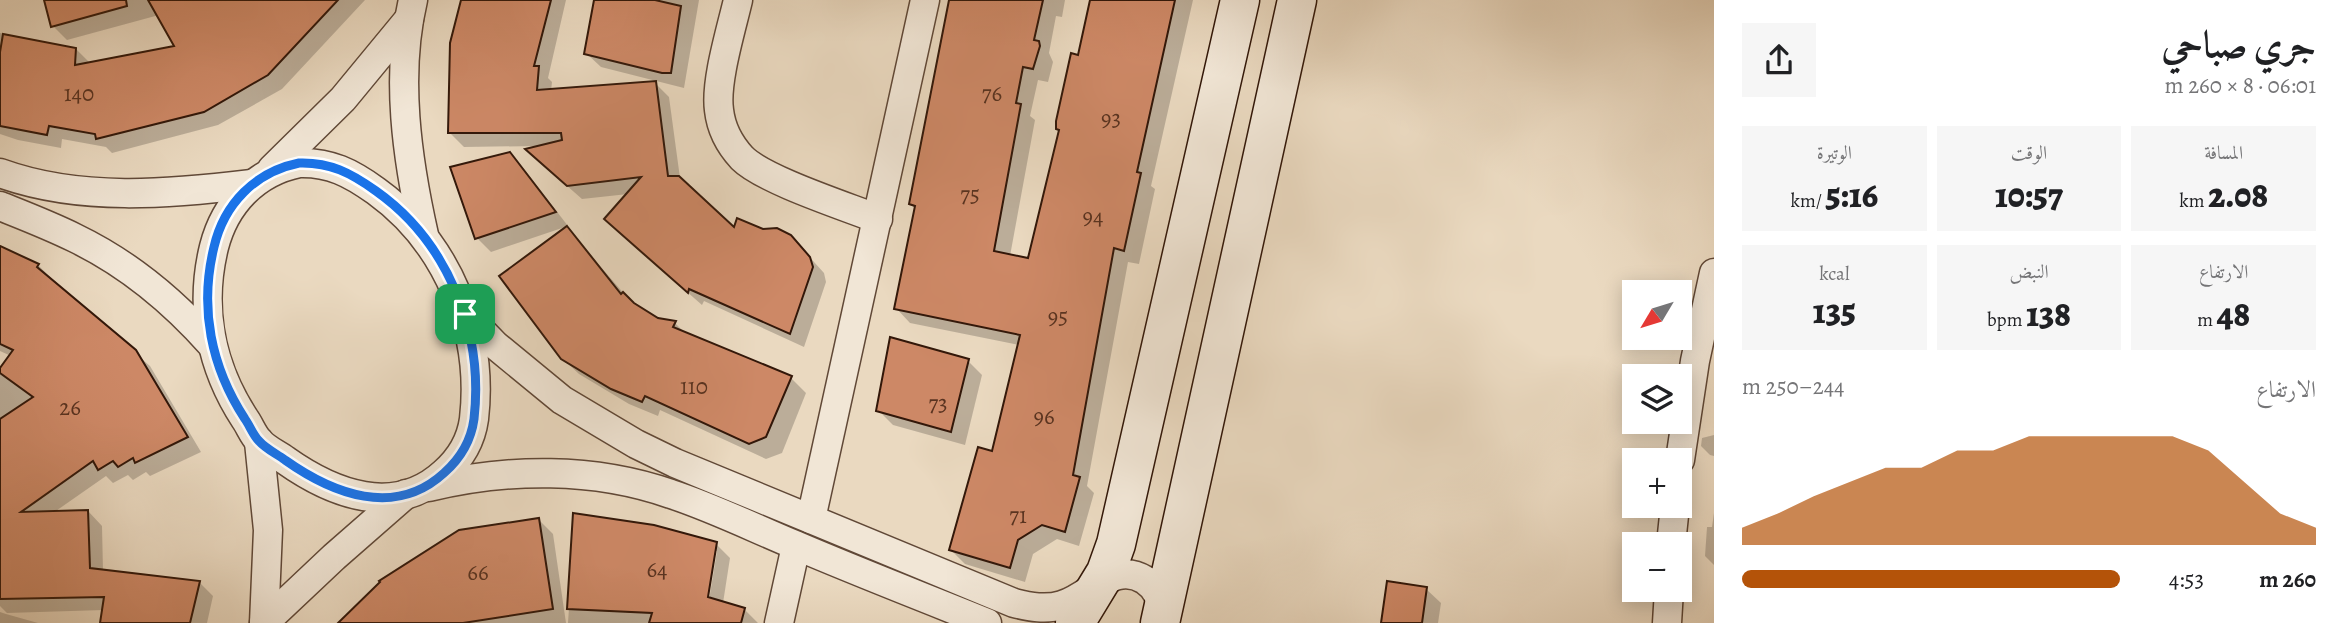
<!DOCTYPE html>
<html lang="ar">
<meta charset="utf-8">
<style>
body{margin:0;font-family:Alegreya,Amiri,serif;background:#f6f6f6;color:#202124;direction:rtl;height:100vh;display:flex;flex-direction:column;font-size:26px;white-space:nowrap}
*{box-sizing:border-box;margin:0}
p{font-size:23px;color:#757577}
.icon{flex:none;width:38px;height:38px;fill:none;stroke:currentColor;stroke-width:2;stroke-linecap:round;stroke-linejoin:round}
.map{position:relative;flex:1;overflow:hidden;direction:ltr}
.side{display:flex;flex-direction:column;background:#fff;width:630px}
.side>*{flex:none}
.needle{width:46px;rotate:232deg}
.fabs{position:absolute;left:1622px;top:280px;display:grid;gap:14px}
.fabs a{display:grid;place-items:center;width:70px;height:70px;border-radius:0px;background:#fff;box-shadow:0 4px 18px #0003;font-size:35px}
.pin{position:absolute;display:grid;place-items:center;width:60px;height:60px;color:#fff;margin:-30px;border-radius:14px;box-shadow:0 4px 10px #0006}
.round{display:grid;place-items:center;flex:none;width:74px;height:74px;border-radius:0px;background:#f6f6f6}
.summary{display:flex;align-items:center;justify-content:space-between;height:119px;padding:0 28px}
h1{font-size:38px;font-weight:800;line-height:52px}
.stats{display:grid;grid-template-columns:repeat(3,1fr);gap:10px;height:119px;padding:7px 28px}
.stats div{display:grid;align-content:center;border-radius:0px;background:#f6f6f6;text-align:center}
.stats b{font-size:35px;font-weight:800}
.stats small{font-size:19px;font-weight:400}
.stats p{font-size:19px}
.chart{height:196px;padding:14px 28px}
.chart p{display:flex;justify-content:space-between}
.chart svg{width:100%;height:126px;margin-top:7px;fill:#b45309;opacity:.7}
ul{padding:0 28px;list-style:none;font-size:23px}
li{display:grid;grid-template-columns:112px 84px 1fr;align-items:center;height:52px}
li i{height:18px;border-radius:9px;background:#b45309}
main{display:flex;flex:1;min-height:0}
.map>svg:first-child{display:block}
</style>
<main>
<section class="side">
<div class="summary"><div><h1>جري صباحي</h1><p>06:01 · 8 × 260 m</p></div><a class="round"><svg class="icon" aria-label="share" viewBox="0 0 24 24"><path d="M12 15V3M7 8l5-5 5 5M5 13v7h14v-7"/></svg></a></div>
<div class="stats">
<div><p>المسافة</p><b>2.08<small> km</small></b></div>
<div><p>الوقت</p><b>10:57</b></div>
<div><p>الوتيرة</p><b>5:16<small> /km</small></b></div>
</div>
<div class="stats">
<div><p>الارتفاع</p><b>48<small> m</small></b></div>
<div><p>النبض</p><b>138<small> bpm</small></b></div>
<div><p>kcal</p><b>135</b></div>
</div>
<div class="chart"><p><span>الارتفاع</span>244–250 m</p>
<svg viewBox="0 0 160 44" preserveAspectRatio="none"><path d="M0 44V38L10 33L20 27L30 22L40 17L50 17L60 11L70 11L80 6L90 6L100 6L110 6L120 6L130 11L140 22L150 33L160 38V44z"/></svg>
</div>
<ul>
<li><b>260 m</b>4:53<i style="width:100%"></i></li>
</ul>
</section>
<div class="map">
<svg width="1714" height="623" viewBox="0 0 1714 623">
<rect width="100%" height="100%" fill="#ead9c0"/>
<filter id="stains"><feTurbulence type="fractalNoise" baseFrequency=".00286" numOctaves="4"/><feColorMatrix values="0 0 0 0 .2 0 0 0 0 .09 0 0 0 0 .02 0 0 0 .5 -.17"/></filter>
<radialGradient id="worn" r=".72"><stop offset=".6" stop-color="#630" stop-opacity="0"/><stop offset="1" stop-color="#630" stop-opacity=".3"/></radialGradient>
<g fill="#0003" fill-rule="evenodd">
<path d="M 46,0 L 365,0 L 282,89 L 218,125 L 112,153 L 106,147 L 62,139 L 61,148 L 18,140 L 0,134 L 0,33 L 77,50 L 91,64 L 176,47 L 159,15 L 67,40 L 53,26 Z"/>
<path d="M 463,0 L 566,0 L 548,78 L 552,82 L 551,91 L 655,83 L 669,97 L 680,178 L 735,230 L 805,252 L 824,273 L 826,282 L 804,347 L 704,301 L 702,305 L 620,233 L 628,194 L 582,199 L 541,163 L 536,146 L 464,147 L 450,133 Z"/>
<path d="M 596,0 L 699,0 L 684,88 L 601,67 L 586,53 Z"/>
<path d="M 958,0 L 1065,0 L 1062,17 L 1056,16 L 1049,53 L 1053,62 L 1048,82 L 1038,80 L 1030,116 L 1035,120 L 1010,256 L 1029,260 L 1060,132 L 1056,128 L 1080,57 L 1091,0 L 1193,0 L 1151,186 L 1155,189 L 1139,264 L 1128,262 L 1087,486 L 1094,493 L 1079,546 L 1057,539 L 1033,554 L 1025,582 L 965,564 L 951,550 L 993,454 L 1019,345 L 910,323 L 896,308 L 916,209 L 911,204 Z"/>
<path d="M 509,154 L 524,169 L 568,226 L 491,252 L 477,238 Z"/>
<path d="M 567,228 L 633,304 L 657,319 L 675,323 L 686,334 L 791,378 L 806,393 L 782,453 L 766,459 L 660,410 L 658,416 L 629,404 L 579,374 L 562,358 Z"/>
<path d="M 0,248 L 38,265 L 52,279 L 51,281 L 150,366 L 201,452 L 150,476 L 146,472 L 133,480 L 128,475 L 113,483 L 106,476 L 53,513 L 88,511 L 102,526 L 103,571 L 199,582 L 213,596 L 207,623 L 102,623 L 104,610 L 7,613 L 0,606 L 0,370 L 11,356 L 0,351 Z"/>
<path d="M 968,361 L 982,375 L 965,445 L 893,425 L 878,410 Z"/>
<path d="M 1714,435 L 1714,456 L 1710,455 L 1701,446 L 1702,438 Z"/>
<path d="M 1714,513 L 1714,565 L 1705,556 L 1707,527 L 1712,527 Z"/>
<path d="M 575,515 L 716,544 L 730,558 L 723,603 L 744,609 L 758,623 L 568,623 ZM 714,551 L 717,551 L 708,606 L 704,605 Z"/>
<path d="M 539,520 L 553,534 L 566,623 L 342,623 Z"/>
<path d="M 1426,589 L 1441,603 L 1438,623 L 1382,623 Z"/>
<path d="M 0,612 L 6,614 L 38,623 L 0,623 Z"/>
</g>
<g fill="#cd8866" stroke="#321709" stroke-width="2">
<path d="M 44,0 L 126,0 L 127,6 L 51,27 Z"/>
<path d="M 148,0 L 338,0 L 268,75 L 204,112 L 96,139 L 95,134 L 49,126 L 47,135 L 0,126 L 0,52 L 3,34 L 76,48 L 75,65 L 174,46 Z"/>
<path d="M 461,0 L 551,0 L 534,66 L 539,66 L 537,90 L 656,81 L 668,176 L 679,176 L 734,227 L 737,218 L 763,229 L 777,228 L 791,235 L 810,257 L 813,267 L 790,334 L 689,289 L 688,293 L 604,219 L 641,177 L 567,186 L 525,149 L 562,140 L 561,133 L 448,133 L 450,43 Z"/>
<path d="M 594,0 L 655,0 L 681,6 L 671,73 L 662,73 L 584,54 Z"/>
<path d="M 949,0 L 1043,0 L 1034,40 L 1039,41 L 1040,46 L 1033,69 L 1023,67 L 1016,103 L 1021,104 L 994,251 L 1028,258 L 1059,130 L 1056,129 L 1056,121 L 1071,53 L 1078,55 L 1090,0 L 1175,0 L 1137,172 L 1141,173 L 1124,251 L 1114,248 L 1073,475 L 1080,477 L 1065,532 L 1042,525 L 1018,540 L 1010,568 L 949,550 L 978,447 L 992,451 L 1020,335 L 894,309 L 915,206 L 909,204 Z"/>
<path d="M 510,152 L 556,212 L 475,239 L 450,167 Z"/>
<path d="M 567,226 L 621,294 L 623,292 L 634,303 L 658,318 L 676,321 L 673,327 L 792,376 L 766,437 L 749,444 L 645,396 L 642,402 L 611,389 L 561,359 L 499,276 Z"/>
<path d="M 0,246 L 39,264 L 37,267 L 136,350 L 188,437 L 135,463 L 133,458 L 118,467 L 113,461 L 98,470 L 93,461 L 21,512 L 88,510 L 90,568 L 200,581 L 190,623 L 100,623 L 104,597 L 0,599 L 0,419 L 33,397 L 0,373 L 0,368 L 13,350 L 0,344 Z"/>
<path d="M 890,337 L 969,359 L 951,432 L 876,411 Z"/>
<path d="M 573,513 L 654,525 L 717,542 L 708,597 L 745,608 L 741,623 L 649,623 L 652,613 L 567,609 Z"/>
<path d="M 539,518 L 553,609 L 463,623 L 338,623 L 380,582 L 379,581 L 459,530 Z"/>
<path d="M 1387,581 L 1427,587 L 1422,623 L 1381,623 Z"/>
</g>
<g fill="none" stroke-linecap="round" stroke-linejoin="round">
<g stroke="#604837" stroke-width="31">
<g id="street">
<path d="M 413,0 C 395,76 407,159 424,235"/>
<path d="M 738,0 C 731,30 715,82 719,110 C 721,128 730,145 742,158 C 764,180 845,206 878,219"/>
<path d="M 299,163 C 330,162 351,173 376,191 C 448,243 484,332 474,419 C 471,441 461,458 444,473 C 395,518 333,494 285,460 C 277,454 265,449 259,441 C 253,435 250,426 245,419 C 211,367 199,308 214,247 C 225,204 255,172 299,163 Z"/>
<path d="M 272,169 L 343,99 L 409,19"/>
<path d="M 0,173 C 80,202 169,194 252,184"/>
<path d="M 0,206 C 25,216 51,226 75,238 C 129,264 173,301 212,345"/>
<path d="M 466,315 L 495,345 L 562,400 L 636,444 L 675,463 L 1014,603 C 1030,607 1046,610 1062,605 C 1091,597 1113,560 1145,580 C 1157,588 1161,599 1163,613"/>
<path d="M 259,442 L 268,530 L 264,623"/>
<path d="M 1680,460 L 1695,361 L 1714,273"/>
<path d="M 429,487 C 508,468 594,467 671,494 C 714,508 754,528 795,545 C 858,572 923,597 987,623"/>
<path d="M 811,519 L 925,0"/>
<path d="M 1671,544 L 1675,506"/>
<path d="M 264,623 L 334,557 L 406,494"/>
<path d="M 779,623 L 796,546"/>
<path d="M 1667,623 L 1669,590"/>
</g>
</g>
<g stroke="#321709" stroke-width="41">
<g id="secondary">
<path d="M 1075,623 L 1106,572 L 1116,544 L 1240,0"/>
<path d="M 1160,623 L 1297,0"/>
</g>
</g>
<use href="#street" stroke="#f1e6d6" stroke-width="28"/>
<use href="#secondary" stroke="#f1e6d6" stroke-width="38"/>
</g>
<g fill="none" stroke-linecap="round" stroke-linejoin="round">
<g stroke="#fff" stroke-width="14">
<path id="route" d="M 299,163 C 330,162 351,173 376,191 C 448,242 484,332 474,419 C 471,441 461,458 444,473 C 395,518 333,494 285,460 C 277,454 266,449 259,441 C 253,435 250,426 245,419 C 211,367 199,308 214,247 C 224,204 255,172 299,163 Z"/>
</g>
<use href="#route" stroke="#1a73e8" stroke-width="9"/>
</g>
<g text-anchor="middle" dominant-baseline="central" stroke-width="5" stroke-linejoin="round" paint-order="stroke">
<g font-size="23" fill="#593320">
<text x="79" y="93">140</text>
<text x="992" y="93">76</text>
<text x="1111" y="118">93</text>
<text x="970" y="194">75</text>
<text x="1093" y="216">94</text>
<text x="1058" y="316">95</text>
<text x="694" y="386">110</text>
<text x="938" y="403">73</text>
<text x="70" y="407">26</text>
<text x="1044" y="416">96</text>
<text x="1018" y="515">71</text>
<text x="657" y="569">64</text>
<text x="478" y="572">66</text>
</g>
</g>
<rect width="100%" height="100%" filter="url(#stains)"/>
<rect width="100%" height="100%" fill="url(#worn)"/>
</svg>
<div class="fabs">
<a><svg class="needle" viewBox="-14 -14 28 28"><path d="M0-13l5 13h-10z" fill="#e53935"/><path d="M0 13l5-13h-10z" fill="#757577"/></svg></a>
<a><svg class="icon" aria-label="layers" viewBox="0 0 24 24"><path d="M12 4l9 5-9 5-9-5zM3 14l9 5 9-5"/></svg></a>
<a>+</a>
<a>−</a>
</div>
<div class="pin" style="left:465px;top:314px;background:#1e9e55"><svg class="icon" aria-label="arrive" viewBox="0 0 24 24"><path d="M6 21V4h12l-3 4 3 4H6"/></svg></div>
</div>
</main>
